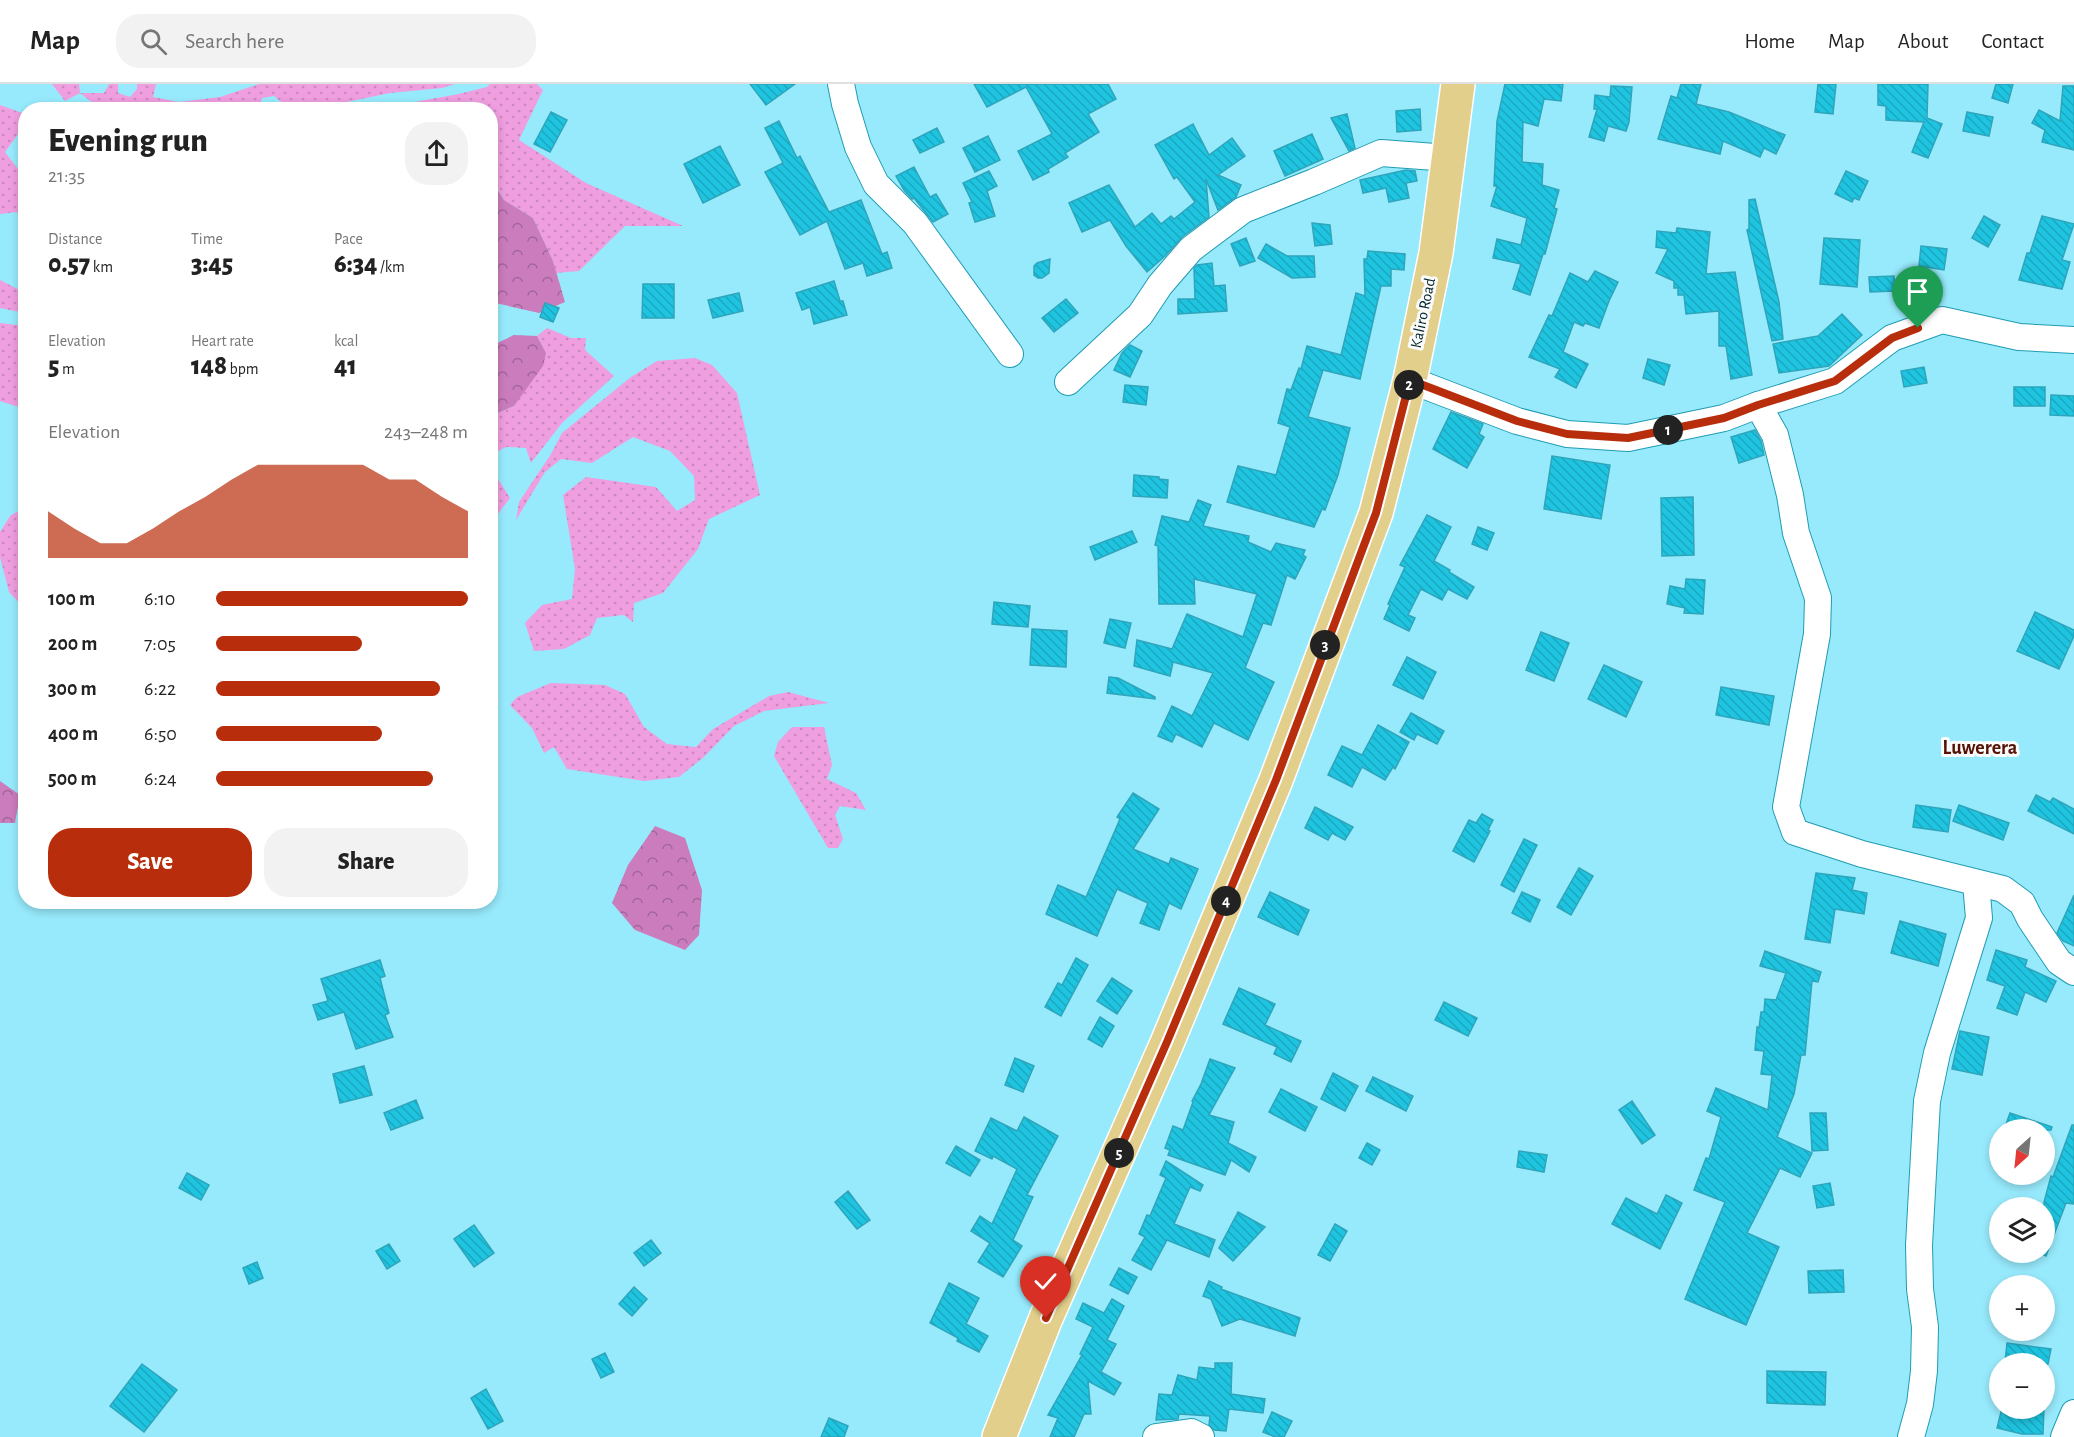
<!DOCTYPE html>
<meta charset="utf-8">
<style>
body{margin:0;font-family:"Alegreya Sans",sans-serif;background:#f2f2f2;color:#222;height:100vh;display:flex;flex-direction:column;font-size:22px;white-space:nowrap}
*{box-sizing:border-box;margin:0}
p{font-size:20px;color:#767676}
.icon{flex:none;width:33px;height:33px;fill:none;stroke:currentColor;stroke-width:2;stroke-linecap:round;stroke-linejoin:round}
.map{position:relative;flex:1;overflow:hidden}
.details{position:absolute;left:18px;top:18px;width:480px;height:807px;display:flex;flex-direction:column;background:#fff;border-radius:24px;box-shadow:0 3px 9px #0003}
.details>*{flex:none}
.needle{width:39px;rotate:207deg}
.controls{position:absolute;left:1989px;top:1035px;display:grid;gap:12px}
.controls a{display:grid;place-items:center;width:66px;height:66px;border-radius:50%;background:#fff;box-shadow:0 3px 9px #0003;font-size:30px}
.pin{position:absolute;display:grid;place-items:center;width:51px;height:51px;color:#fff;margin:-62px -26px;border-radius:50% 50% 50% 0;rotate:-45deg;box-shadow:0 0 6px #0007}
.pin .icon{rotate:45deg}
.km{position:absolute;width:30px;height:30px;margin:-15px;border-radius:50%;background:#222;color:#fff;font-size:16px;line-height:30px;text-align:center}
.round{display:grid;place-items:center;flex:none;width:63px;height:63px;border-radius:24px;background:#f2f2f2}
.summary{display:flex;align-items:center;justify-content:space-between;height:102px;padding:0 30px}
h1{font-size:33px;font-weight:800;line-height:45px}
.stats{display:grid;grid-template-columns:repeat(3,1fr);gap:9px;height:102px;padding:6px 30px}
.stats div{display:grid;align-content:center}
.stats b{font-size:26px;font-weight:800}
.stats small{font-size:16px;font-weight:400}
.stats p{font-size:16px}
.chart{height:168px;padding:12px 30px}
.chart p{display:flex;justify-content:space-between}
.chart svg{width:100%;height:108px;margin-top:6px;fill:#b82d0b;opacity:.7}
.primary-button{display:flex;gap:12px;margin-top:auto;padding:12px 30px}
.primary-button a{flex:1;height:69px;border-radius:24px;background:#b82d0b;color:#fff;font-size:24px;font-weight:800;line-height:69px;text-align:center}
.primary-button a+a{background:#f2f2f2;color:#222}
ul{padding:0 30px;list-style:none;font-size:20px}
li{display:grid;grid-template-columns:96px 72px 1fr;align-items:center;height:45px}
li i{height:15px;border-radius:8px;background:#b82d0b}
header{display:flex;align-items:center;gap:36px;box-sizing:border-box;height:84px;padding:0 30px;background:#fff;border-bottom:2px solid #e0e0e0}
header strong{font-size:28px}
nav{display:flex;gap:33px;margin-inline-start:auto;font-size:21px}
.search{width:420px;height:54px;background:#f2f2f2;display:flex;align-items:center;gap:15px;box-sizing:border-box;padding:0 21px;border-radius:24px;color:#767676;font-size:22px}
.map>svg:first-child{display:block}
</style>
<header>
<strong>Map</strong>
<div class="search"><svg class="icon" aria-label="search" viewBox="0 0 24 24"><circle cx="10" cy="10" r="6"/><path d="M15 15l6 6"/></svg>Search here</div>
<nav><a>Home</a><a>Map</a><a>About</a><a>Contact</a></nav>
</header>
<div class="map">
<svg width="2074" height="1353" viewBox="0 0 2074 1353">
<defs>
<pattern id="grass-dots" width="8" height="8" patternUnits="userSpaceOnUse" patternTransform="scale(1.5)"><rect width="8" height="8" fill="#ef9ee0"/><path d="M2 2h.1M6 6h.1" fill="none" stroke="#cb88c0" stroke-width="1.8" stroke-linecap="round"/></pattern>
<pattern id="forest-crowns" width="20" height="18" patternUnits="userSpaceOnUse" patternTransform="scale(1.5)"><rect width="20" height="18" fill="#cb7cbd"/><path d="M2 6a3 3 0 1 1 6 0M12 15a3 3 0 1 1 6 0" fill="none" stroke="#a2659a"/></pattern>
<pattern id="building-back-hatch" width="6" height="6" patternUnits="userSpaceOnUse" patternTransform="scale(1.5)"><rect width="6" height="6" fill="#1fc4e0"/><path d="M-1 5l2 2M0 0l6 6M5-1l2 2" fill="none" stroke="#1aa8c0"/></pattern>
</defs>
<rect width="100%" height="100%" fill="#97eafc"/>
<g fill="url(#grass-dots)">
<path d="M 52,0 L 79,0 L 80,9 L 104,9 L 109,0 L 118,0 L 118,9 L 130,13 L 137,5 L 137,0 L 156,0 L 153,13 L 179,18 L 220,13 L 259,0 L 455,0 L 442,4 L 390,9 L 313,25 L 290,25 L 274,12 L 262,14 L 259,25 L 138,26 L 136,22 L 126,20 L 120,25 L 98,25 L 98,23 L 80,9 L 65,17 Z"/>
<path d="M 490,0 L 537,0 L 543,6 L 519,56 L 586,99 L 683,142 L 625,142 L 579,187 L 556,189 L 553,177 L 533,134 L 504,116 L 491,93 L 490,26 L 370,26 L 459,10 L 487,3 Z"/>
<path d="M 0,21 L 25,30 L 25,48 L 21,46 L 5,68 L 21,89 L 25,88 L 25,144 L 17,128 L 0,130 Z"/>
<path d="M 0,196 L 25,209 L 25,229 L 0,224 Z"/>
<path d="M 0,239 L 25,242 L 25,325 L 0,317 Z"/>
<path d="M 547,244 L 571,254 L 586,254 L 585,266 L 614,292 L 562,339 L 531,379 L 526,364 L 506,363 L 491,371 L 491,332 L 514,322 L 546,269 L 537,252 Z"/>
<path d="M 695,274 L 712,281 L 737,309 L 760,411 L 709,435 L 698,465 L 663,509 L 634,519 L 633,538 L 624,531 L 597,534 L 590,551 L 564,565 L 534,567 L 525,539 L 542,521 L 572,515 L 575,485 L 563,411 L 586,393 L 656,403 L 677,427 L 695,416 L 694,392 L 670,367 L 633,353 L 592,379 L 561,375 L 545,388 L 516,436 L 519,418 L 551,370 L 562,349 L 631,293 L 657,277 Z"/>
<path d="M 491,393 L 498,395 L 510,414 L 491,439 Z"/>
<path d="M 25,423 L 25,525 L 9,508 L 0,473 L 0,448 L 10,432 Z"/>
<path d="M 551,599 L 605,601 L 625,610 L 644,643 L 667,660 L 696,663 L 713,645 L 769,612 L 788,608 L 829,619 L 764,627 L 734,642 L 704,673 L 679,693 L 644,697 L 567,685 L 554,663 L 544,669 L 532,644 L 510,621 L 517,613 Z"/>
<path d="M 792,643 L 824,643 L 832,681 L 827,695 L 856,709 L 866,726 L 840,722 L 835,731 L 843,755 L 838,764 L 828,764 L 774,672 L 778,658 Z"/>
</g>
<g fill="url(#forest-crowns)">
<path d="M 490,93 L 504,116 L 533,134 L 553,177 L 565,218 L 539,229 L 491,218 Z"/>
<path d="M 514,251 L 537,252 L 546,269 L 543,282 L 514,322 L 491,332 L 491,262 Z"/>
<path d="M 0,697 L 20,711 L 15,739 L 0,739 Z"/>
<path d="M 655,742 L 685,754 L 702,806 L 699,851 L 685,866 L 635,846 L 612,819 L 628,781 Z"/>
</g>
<g fill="url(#building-back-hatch)" stroke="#2ea5bb" stroke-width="1.5">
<path d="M 750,0 L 795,0 L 766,21 Z"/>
<path d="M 974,0 L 1108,0 L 1116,15 L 1088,30 L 1099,48 L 1065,69 L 1068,73 L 1048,85 L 1049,88 L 1033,96 L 1018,67 L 1052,50 L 1026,3 L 987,23 Z"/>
<path d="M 1505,0 L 1563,0 L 1561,17 L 1544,15 L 1538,42 L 1523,38 L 1522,78 L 1543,80 L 1542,101 L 1559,106 L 1554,124 L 1557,125 L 1545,170 L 1543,170 L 1530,211 L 1513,205 L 1521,180 L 1493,174 L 1497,155 L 1521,161 L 1527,134 L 1491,122 L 1497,102 L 1494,102 L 1497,37 Z"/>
<path d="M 1681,0 L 1701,0 L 1696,20 L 1729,28 L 1785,51 L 1776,70 L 1764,64 L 1760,73 L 1723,57 L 1720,70 L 1658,55 L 1671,12 L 1677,14 Z"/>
<path d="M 1818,0 L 1836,0 L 1833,30 L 1815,28 Z"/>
<path d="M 1878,0 L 1928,0 L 1927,34 L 1942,40 L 1928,74 L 1912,68 L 1924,38 L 1886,36 L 1886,22 L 1878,21 Z"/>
<path d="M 1996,0 L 2013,0 L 2008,19 L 1992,14 Z"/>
<path d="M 1611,2 L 1632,3 L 1629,38 L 1626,47 L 1608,42 L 1604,57 L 1589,53 L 1597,25 L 1594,25 L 1595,11 L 1610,13 Z"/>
<path d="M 2063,2 L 2074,2 L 2074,66 L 2042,58 L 2045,46 L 2032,39 L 2039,26 L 2060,37 Z"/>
<path d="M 1420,25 L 1421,46 L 1397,48 L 1396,27 Z"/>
<path d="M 551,28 L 567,36 L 550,68 L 534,60 Z"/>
<path d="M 1967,28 L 1993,33 L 1989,52 L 1963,47 Z"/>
<path d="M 1347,30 L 1355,64 L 1349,67 L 1331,34 Z"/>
<path d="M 779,37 L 797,74 L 800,72 L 829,128 L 861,116 L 882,170 L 887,168 L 892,184 L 867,192 L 863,179 L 845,185 L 827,137 L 800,151 L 765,88 L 783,79 L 765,44 Z"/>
<path d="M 1193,40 L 1209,71 L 1232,54 L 1245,72 L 1218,91 L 1241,101 L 1236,113 L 1218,126 L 1206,95 L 1209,133 L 1182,153 L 1165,172 L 1147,188 L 1126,162 L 1110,136 L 1082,148 L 1069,119 L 1109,101 L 1135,143 L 1152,129 L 1161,140 L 1171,132 L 1174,135 L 1195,118 L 1177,93 L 1174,95 L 1155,61 Z"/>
<path d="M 937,44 L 944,58 L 920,69 L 913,56 Z"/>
<path d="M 1312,50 L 1323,75 L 1285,92 L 1274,67 Z"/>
<path d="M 988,52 L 1000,76 L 975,88 L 963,64 Z"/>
<path d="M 720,62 L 740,101 L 703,119 L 684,80 Z"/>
<path d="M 914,83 L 930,113 L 936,110 L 948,130 L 933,138 L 914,114 L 912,115 L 904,106 L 896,92 Z"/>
<path d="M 1406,86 L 1415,87 L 1417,97 L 1406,99 L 1409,114 L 1389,118 L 1386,104 L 1363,109 L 1360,96 Z"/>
<path d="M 989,87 L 997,102 L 987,107 L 995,132 L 975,138 L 969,119 L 972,118 L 963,99 Z"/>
<path d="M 1846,87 L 1868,97 L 1859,116 L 1854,114 L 1852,118 L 1835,110 Z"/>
<path d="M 1755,115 L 1779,218 L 1783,255 L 1772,257 L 1747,146 L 1749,145 L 1749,116 Z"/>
<path d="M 1984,132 L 2000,141 L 1988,163 L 1972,154 Z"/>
<path d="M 2042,132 L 2074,140 L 2062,176 L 2070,178 L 2062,205 L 2019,196 L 2027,169 L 2030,169 Z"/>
<path d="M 1312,139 L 1330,141 L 1332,160 L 1315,162 Z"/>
<path d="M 1677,144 L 1710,148 L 1706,190 L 1735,188 L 1752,291 L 1731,295 L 1726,262 L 1719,262 L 1719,227 L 1686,230 L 1684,211 L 1678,211 L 1678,204 L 1674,204 L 1674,197 L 1656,189 L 1668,165 L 1656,163 L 1657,147 L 1676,149 Z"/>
<path d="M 1246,154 L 1255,177 L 1240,182 L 1231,160 Z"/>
<path d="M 1824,154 L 1860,156 L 1857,203 L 1820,200 Z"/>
<path d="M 1266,160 L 1287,172 L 1314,172 L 1315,193 L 1292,194 L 1258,174 Z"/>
<path d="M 1921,162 L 1947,165 L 1944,186 L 1919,182 Z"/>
<path d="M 1368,167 L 1405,170 L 1404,186 L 1391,185 L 1391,202 L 1381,202 L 1360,295 L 1323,286 L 1308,333 L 1350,344 L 1338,391 L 1325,426 L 1322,425 L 1314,443 L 1227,418 L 1238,382 L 1276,391 L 1290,343 L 1278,339 L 1287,305 L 1291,306 L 1299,284 L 1301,285 L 1307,262 L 1341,271 L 1356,209 L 1365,212 L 1364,175 L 1367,175 Z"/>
<path d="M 1050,175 L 1049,189 L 1042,194 L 1038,194 L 1034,191 L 1034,182 L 1037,179 Z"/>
<path d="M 1212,179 L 1214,202 L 1225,201 L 1227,227 L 1178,230 L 1178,215 L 1195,215 L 1194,184 L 1197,181 Z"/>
<path d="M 1595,187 L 1618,198 L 1609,217 L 1599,244 L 1585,239 L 1583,242 L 1574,238 L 1563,268 L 1588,280 L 1576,304 L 1555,293 L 1560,285 L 1529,273 L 1549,231 L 1552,232 L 1570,189 L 1588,198 Z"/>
<path d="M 1894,192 L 1895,207 L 1870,208 L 1869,193 Z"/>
<path d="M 834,197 L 840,217 L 843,217 L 847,231 L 814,240 L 810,223 L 802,226 L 796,209 Z"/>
<path d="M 643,200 L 674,200 L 674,234 L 642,234 Z"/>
<path d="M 739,209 L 743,227 L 713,234 L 708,216 Z"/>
<path d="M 1066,215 L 1078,229 L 1054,248 L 1042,234 Z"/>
<path d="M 545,219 L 559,224 L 553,238 L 540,233 Z"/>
<path d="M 1842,230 L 1862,251 L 1829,282 L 1779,289 L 1773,260 L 1818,252 Z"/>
<path d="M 1130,261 L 1142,267 L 1130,293 L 1114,286 L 1122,269 Z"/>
<path d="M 1648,275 L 1670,281 L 1664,301 L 1643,294 Z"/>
<path d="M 1924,283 L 1927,299 L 1904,303 L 1901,287 Z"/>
<path d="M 1125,301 L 1148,303 L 1146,321 L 1123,318 Z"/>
<rect x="2014" y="303" width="31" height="19"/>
<path d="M 2051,311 L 2074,312 L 2074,332 L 2050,331 Z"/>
<path d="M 1451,328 L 1483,340 L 1479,350 L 1484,353 L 1467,384 L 1433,365 Z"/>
<path d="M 1755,346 L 1761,357 L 1764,371 L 1739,379 L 1731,353 Z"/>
<path d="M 1552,372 L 1610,381 L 1601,435 L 1544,425 Z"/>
<path d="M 1134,391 L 1159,393 L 1159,395 L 1168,396 L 1167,414 L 1133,412 Z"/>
<path d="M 1693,413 L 1694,471 L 1662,472 L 1661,414 Z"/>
<path d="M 1198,416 L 1211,421 L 1203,442 L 1249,452 L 1248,458 L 1271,468 L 1276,459 L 1305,466 L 1303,471 L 1306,473 L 1295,495 L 1287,491 L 1271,541 L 1263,539 L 1245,584 L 1274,598 L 1248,656 L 1214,639 L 1202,663 L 1176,650 L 1172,658 L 1158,652 L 1172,622 L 1192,632 L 1213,589 L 1173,578 L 1170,592 L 1134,582 L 1137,556 L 1172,565 L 1187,530 L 1243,553 L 1257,510 L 1194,495 L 1195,520 L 1159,520 L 1158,462 L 1155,461 L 1162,432 L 1189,438 Z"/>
<path d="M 1427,431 L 1451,443 L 1434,477 L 1450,486 L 1449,488 L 1474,503 L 1467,515 L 1448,505 L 1442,516 L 1421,505 L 1408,531 L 1415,534 L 1409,547 L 1384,535 L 1390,521 L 1388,520 L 1405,483 L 1400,481 Z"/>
<path d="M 1478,443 L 1494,449 L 1487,466 L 1472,460 Z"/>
<path d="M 1132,447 L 1137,458 L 1095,476 L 1090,463 Z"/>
<path d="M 1686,495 L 1705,496 L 1703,530 L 1684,529 L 1685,524 L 1667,520 L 1670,502 L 1685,505 Z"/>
<path d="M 994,518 L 1030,522 L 1028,543 L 992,540 Z"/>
<path d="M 2035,528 L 2074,546 L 2074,552 L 2059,585 L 2017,567 Z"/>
<path d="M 1110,535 L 1131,539 L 1125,564 L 1104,559 Z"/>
<path d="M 1032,545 L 1067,547 L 1066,583 L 1030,581 Z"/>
<path d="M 1541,548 L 1569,559 L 1554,597 L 1526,586 Z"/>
<path d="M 1407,573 L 1436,588 L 1423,615 L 1393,601 Z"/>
<path d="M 1604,581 L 1642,598 L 1626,633 L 1588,615 Z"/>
<path d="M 1109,593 L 1118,594 L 1155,613 L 1155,615 L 1107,609 Z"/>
<path d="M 1721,603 L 1774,612 L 1769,641 L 1716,631 Z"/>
<path d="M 1411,629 L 1444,647 L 1437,660 L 1417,650 L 1414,656 L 1400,648 Z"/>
<path d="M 1378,641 L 1409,658 L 1395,685 L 1393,683 L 1385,696 L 1362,683 L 1352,703 L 1328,691 L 1342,662 L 1362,671 Z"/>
<path d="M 1133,709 L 1159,725 L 1133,765 L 1169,780 L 1171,774 L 1198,785 L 1181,825 L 1169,819 L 1159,846 L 1140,839 L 1148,819 L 1117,805 L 1097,852 L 1046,830 L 1058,801 L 1086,813 L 1120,735 L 1117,733 Z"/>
<path d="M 2036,711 L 2050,718 L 2053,714 L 2074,725 L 2074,750 L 2028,727 Z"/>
<path d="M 1916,721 L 1951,726 L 1948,748 L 1913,743 Z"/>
<path d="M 1959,721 L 2009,739 L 2003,756 L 1953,737 Z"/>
<path d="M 1315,723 L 1353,743 L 1345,756 L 1332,749 L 1328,756 L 1305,744 Z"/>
<path d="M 1482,730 L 1493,736 L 1488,746 L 1490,747 L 1474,778 L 1453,767 L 1469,736 L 1476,739 Z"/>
<path d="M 1524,755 L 1537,761 L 1514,808 L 1501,801 Z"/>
<path d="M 1579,784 L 1593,792 L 1571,831 L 1557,823 Z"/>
<path d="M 1816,789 L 1855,794 L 1852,806 L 1867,809 L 1864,830 L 1835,825 L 1830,859 L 1805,855 Z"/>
<path d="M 1270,808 L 1309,826 L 1298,851 L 1258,833 Z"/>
<path d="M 1522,808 L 1540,816 L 1530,838 L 1512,829 Z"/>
<path d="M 2074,811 L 2074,862 L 2063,857 L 2057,849 Z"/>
<path d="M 1900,837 L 1946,850 L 1938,882 L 1891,869 Z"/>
<path d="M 1996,866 L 2027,876 L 2025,883 L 2056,897 L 2046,918 L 2025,908 L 2017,931 L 1997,924 L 2005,902 L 1987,896 Z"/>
<path d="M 1765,867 L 1821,888 L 1818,898 L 1812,897 L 1805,971 L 1801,971 L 1794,1010 L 1777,1053 L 1812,1069 L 1800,1093 L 1780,1084 L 1747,1149 L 1779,1163 L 1746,1241 L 1685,1215 L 1725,1118 L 1694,1106 L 1706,1074 L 1709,1075 L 1721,1033 L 1707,1027 L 1716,1004 L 1768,1026 L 1772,991 L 1761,990 L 1764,967 L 1755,966 L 1757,943 L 1759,944 L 1761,928 L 1764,928 L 1765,915 L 1776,916 L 1786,889 L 1760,882 Z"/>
<path d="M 1076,874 L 1088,881 L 1061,932 L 1045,923 L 1058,899 L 1062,901 Z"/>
<path d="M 380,876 L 385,892 L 380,894 L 389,929 L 385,931 L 393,953 L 356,965 L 344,928 L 318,936 L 313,921 L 328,917 L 321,895 Z"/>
<path d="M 1112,894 L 1132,907 L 1117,930 L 1097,917 Z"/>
<path d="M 1239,904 L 1275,920 L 1265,941 L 1301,957 L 1291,978 L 1274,970 L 1277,963 L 1223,940 Z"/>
<path d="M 1444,918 L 1477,934 L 1468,952 L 1435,936 Z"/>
<path d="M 1100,933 L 1114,942 L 1102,963 L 1088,955 Z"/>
<path d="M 1960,947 L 1989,953 L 1982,991 L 1952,985 Z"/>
<path d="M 1015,974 L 1034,982 L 1023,1008 L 1005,1001 Z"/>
<path d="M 1210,975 L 1235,984 L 1209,1031 L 1234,1038 L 1228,1059 L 1256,1073 L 1249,1088 L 1231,1076 L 1225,1091 L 1168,1071 L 1170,1066 L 1165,1064 L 1173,1042 L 1183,1046 L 1193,1018 L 1192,1017 L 1201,1000 Z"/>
<path d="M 364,982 L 372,1011 L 340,1019 L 333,990 Z"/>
<path d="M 1333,989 L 1358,1002 L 1345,1027 L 1321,1015 Z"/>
<path d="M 1373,993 L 1413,1012 L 1406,1027 L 1366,1007 Z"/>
<path d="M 1281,1005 L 1317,1023 L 1305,1047 L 1269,1028 Z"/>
<path d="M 416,1016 L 423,1034 L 391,1046 L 384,1029 Z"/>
<path d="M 1632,1017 L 1655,1051 L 1642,1060 L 1619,1026 Z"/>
<path d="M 1810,1029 L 1826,1029 L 1828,1066 L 1812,1067 Z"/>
<path d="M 2010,1029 L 2052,1043 L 2051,1046 L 2004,1046 Z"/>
<path d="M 1024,1033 L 1058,1052 L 1027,1111 L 1033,1113 L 1013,1156 L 1022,1162 L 1003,1193 L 978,1178 L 990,1159 L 971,1147 L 980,1132 L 992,1140 L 1017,1085 L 993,1072 L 992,1075 L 975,1067 L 991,1034 L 1017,1047 Z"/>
<path d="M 2072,1041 L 2074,1041 L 2074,1120 L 2066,1119 L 2046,1172 L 2044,1171 L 2044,1118 L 2051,1092 L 2053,1093 Z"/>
<path d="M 1367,1059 L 1380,1066 L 1372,1081 L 1359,1074 Z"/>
<path d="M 956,1062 L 980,1076 L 970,1092 L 946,1079 Z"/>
<path d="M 1519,1067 L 1547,1071 L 1544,1088 L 1517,1083 Z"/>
<path d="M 1166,1077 L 1203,1101 L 1200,1107 L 1190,1103 L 1174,1140 L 1215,1156 L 1209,1173 L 1167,1156 L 1151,1186 L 1132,1176 L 1145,1153 L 1139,1150 L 1147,1131 L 1150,1132 L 1166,1094 L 1160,1091 Z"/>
<path d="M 187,1089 L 209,1101 L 201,1116 L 179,1104 Z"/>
<path d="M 1830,1099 L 1834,1121 L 1817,1124 L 1813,1102 Z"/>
<path d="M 848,1107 L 870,1136 L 857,1145 L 835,1118 Z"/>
<path d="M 1666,1111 L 1682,1119 L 1660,1165 L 1612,1140 L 1626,1114 L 1657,1130 Z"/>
<path d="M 1238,1128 L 1265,1143 L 1233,1177 L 1219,1164 Z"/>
<path d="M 1335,1140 L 1347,1147 L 1330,1177 L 1318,1171 Z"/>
<path d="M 474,1141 L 494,1169 L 474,1183 L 454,1155 Z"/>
<path d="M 651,1156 L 661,1169 L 644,1182 L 634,1169 Z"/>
<path d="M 389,1160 L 400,1177 L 387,1185 L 376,1167 Z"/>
<path d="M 257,1178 L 263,1194 L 249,1200 L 243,1184 Z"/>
<path d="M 1119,1184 L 1137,1193 L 1128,1210 L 1110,1201 Z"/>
<path d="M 1843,1186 L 1844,1208 L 1809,1209 L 1808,1187 Z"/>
<path d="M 1209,1197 L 1222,1203 L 1221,1205 L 1300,1234 L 1295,1252 L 1240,1235 L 1222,1242 L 1211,1215 L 1203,1212 Z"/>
<path d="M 949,1199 L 979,1214 L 966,1240 L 988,1252 L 979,1268 L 957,1257 L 958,1254 L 930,1239 Z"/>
<path d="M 634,1203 L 647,1215 L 632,1232 L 619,1220 Z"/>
<path d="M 1112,1215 L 1124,1222 L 1107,1256 L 1116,1260 L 1101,1288 L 1121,1299 L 1114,1311 L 1088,1297 L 1091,1330 L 1084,1330 L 1074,1353 L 1050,1353 L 1058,1334 L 1048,1331 L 1082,1271 L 1080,1270 L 1093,1243 L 1076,1235 L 1083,1219 L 1104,1229 Z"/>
<path d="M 2007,1259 L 2051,1265 L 2048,1280 L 2005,1278 Z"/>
<path d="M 605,1269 L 614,1288 L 601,1294 L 592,1275 Z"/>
<path d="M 1215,1279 L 1232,1279 L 1231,1310 L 1265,1315 L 1263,1329 L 1229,1325 L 1226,1347 L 1214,1346 L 1209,1341 L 1210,1332 L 1179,1330 L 1178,1335 L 1156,1336 L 1159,1310 L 1172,1311 L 1178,1291 L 1197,1296 L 1199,1283 L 1215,1285 Z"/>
<path d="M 142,1280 L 177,1306 L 144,1348 L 110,1322 Z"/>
<path d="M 1767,1287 L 1826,1288 L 1825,1321 L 1767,1319 Z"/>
<path d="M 486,1305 L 503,1337 L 488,1345 L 471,1314 Z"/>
<path d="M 2002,1324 L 2044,1324 L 2043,1350 L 2022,1350 L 1997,1344 Z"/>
<path d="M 1272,1328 L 1292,1337 L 1284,1353 L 1275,1353 L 1263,1348 Z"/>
<path d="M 829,1334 L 848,1342 L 844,1353 L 821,1353 Z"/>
</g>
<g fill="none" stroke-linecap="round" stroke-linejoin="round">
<g stroke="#209cb3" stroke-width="28">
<g id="minor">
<path d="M 841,0 L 845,20 L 858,63 L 876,100 L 915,139 L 1010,270"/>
<path d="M 1410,296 L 1517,337 L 1567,350 L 1628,354 L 1724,334 L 1758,321 L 1835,297 L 1892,254 L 1942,236 L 2019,253 L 2074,256"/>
<path d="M 1068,298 L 1140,231 L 1160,201 L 1191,165 L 1243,126 L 1314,98 L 1381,69 L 1449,74"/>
<path d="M 1758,321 L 1775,351 L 1790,411 L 1796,449 L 1818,514 L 1817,550 L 1786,723 L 1795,748 L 1862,770 L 2003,805 L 2022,819 L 2030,835 L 2059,878 L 2074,888"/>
<path d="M 1156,1353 L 1191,1348 L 1201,1353"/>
<path d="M 1911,1353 L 1920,1320 L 1924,1287 L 1925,1243 L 1920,1205 L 1919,1161 L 1927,1017 L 1937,969 L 1979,834 L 1976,799"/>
<path d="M 2064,1353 L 2074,1329"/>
</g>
</g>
<g stroke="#fff" stroke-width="36">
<path id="major" d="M 999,1353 L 1046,1234 L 1167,959 L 1276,696 L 1376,429 L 1410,296 L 1436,169 L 1458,0"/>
</g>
<use href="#minor" stroke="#fff" stroke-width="26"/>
<use href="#major" stroke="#e2cf8b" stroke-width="33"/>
</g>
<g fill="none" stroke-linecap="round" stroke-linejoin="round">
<g stroke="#fff" stroke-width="12">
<path id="route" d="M 1046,1234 L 1167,958 L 1276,696 L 1376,429 L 1410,296 L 1517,337 L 1567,350 L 1628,354 L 1724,334 L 1758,321 L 1835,297 L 1892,254 L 1918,244"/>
</g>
<use href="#route" stroke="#b82d0b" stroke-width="8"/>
</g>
<g text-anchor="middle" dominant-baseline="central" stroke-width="6" stroke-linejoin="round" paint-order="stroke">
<g font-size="16" fill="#00242b" stroke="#fbfbfb">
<text transform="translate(1423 229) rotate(-78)">Kaliro Road</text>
</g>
<g font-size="20" font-weight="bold" fill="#551205" stroke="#fbfbfb">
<text x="1980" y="664">Luwerera</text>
</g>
</g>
</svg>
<div class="controls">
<a><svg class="needle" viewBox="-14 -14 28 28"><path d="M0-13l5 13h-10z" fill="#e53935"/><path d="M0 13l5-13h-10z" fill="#767676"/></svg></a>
<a><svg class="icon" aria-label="layers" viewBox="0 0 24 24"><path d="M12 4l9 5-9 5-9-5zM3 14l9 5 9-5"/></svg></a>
<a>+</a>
<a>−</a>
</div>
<div class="pin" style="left:1918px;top:244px;background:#1e9e55"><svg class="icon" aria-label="arrive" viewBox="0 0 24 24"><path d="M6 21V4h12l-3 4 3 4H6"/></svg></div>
<div class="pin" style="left:1046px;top:1234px;background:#d93025"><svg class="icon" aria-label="check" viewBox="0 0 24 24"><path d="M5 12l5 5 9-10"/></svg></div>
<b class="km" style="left:1668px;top:346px">1</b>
<b class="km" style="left:1409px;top:301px">2</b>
<b class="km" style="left:1325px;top:561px">3</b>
<b class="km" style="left:1226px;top:817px">4</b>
<b class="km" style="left:1119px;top:1069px">5</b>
<section class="details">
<div class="summary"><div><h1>Evening run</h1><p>21:35</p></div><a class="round"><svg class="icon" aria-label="share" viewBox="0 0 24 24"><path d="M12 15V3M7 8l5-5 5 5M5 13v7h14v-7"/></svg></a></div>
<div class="stats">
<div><p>Distance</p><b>0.57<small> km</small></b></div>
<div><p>Time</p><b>3:45</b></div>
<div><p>Pace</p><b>6:34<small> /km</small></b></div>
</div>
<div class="stats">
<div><p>Elevation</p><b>5<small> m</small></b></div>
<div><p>Heart rate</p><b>148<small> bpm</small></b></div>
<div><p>kcal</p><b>41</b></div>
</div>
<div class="chart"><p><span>Elevation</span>243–248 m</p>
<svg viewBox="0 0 160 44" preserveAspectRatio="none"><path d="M0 44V25L10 32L20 38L30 38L40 32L50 25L60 19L70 12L80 6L90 6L100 6L110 6L120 6L130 12L140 12L150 19L160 25V44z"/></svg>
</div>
<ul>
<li><b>100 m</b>6:10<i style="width:100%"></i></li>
<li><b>200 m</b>7:05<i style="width:58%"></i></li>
<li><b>300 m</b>6:22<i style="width:89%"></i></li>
<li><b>400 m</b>6:50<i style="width:66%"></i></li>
<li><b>500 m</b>6:24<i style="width:86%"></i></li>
</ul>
<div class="primary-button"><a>Save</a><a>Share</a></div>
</section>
</div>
